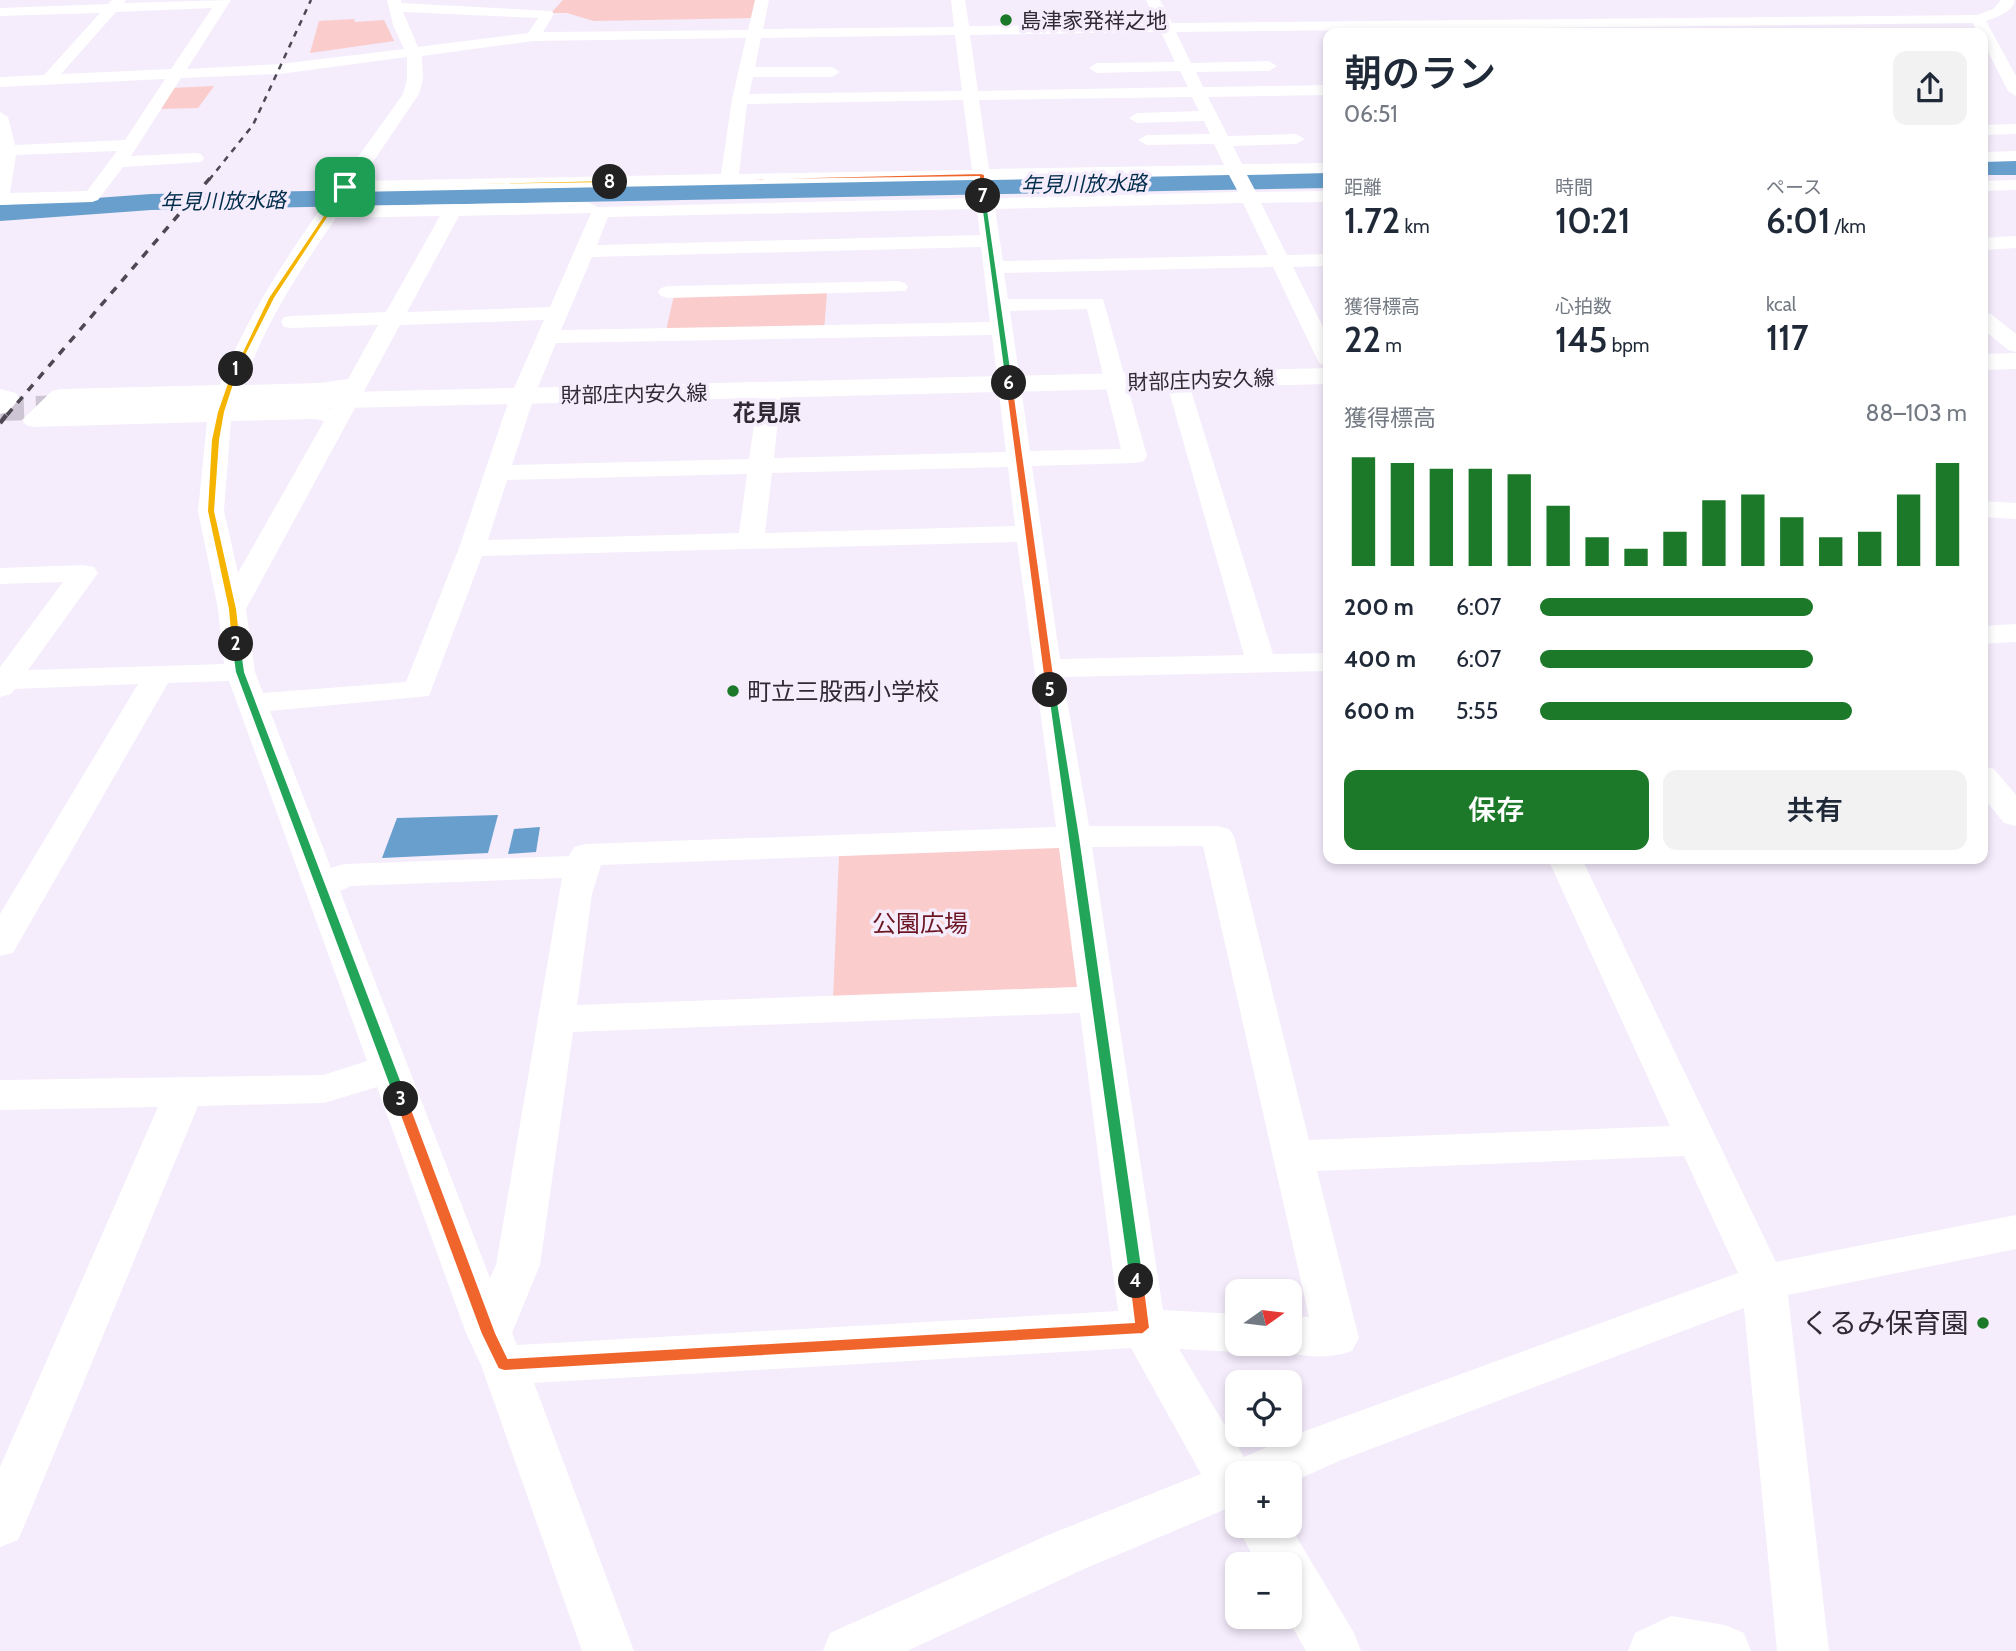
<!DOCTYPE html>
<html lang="ja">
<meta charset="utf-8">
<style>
body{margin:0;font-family:Cabin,"Noto Sans JP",sans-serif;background:#f2f2f3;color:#1f2937;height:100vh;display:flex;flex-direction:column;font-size:26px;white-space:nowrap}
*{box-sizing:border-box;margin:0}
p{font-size:23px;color:#747a83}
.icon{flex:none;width:38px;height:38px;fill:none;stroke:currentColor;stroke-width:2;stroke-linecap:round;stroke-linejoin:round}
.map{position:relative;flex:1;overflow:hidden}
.drawer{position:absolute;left:1323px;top:28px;width:665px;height:836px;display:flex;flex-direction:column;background:#fff;border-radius:14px;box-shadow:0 4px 10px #0003}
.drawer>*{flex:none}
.needle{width:46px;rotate:76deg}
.buttons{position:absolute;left:1225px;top:1279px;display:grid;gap:14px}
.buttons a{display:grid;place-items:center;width:77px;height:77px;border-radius:14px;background:#fff;box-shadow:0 4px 10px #0003;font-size:35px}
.pin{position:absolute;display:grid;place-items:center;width:60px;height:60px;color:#fff;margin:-30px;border-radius:14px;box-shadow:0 4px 10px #0006}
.km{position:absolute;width:35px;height:35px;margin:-18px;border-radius:50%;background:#222;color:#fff;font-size:19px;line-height:35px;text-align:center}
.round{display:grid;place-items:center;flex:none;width:74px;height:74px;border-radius:14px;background:#f2f2f3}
.headline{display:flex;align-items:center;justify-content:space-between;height:119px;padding:0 21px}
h1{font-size:38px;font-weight:600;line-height:52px}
.metrics{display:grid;grid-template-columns:repeat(3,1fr);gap:10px;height:119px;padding:7px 21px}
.metrics div{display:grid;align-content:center}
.metrics b{font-size:35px;font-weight:600}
.metrics small{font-size:19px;font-weight:400}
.metrics p{font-size:19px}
.chart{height:196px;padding:14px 21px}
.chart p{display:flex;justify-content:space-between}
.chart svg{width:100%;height:126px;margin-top:7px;stroke:#1c7929;stroke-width:6}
.cta{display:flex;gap:14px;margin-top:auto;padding:14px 21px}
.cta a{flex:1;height:80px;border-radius:14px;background:#1c7929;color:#fff;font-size:28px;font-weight:600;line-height:80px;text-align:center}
.cta a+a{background:#f2f2f3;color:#1f2937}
ul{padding:0 21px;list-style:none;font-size:23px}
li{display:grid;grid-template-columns:112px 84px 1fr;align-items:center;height:52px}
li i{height:18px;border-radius:9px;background:#1c7929}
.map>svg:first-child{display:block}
</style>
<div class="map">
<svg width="2016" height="1651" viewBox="0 0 2016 1651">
<rect width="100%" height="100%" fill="#f5ecfc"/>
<g fill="#facccc">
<path d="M 563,0 L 759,0 L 755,18 L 594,21 L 567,13 L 551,13 Z"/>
<path d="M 354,19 L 355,22 L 384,20 L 394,41 L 310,53 L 319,21 Z"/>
<path d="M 214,86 L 198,108 L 157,109 L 171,88 Z"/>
<path d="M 827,292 L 824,331 L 665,335 L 674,295 Z"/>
<path d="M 1064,845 L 1079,987 L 833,999 L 839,855 Z"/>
</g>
<g fill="#689fcd">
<path d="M 498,815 L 488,853 L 382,858 L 397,818 Z"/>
<path d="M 540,827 L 536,852 L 508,854 L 514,829 Z"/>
</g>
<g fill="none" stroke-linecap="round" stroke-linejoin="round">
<g fill="#689fcd" fill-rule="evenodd">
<rect x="1983" y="159" width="33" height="16"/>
<path d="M 1328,172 L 1328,188 L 151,210 L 0,221 L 0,205 L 151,194 Z"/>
</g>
<path stroke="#cdc5d4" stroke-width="24" stroke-dasharray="24 12" stroke-linecap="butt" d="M 0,409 L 65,407"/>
<g fill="#fff" fill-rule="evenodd">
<path d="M 112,0 L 126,0 L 123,3 L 231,0 L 187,69 L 280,64 L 404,49 L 393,25 L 387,0 L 401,0 L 401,3 L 552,11 L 554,14 L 543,32 L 748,30 L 755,0 L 769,0 L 763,29 L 954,27 L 951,0 L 965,0 L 969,26 L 1157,24 L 1146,0 L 1160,0 L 1172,23 L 1977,15 L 1993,9 L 2001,0 L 2015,0 C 2013,12 1997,17 1986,21 L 2016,76 L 2016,96 L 2008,91 L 1983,42 L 1983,33 L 1978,33 L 1973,23 L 1176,32 L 1191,63 L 1269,61 L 1277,66 L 1269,71 L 1196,72 L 1203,87 L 1328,85 L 1328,95 L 1208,97 L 1228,136 L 1296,134 L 1305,139 L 1296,144 L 1233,146 L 1242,164 L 1328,163 L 1328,173 L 1247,175 L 1256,192 L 1328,191 L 1328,202 L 1261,203 L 1287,255 L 1328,254 L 1328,266 L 1293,267 L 1328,337 L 1328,366 L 1320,364 L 1317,359 L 1273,267 L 1004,273 L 1008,299 L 1103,299 L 1147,456 L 1144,461 L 1135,463 L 1032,466 L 1060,659 L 1244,655 L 1166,381 L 1169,376 L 1185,376 L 1188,381 L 1273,654 L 1328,653 L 1328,671 L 1063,677 L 1089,826 L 1217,826 L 1229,829 L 1234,836 L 1309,1140 L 1670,1126 L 1548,859 L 1582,859 L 1776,1262 L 2016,1215 L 2016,1249 L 1788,1295 L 1829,1651 L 1777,1651 L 1744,1308 L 1339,1461 L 1290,1483 L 1290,1474 L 1237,1474 L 1237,1513 L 1226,1509 L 1084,1569 L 907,1651 L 823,1651 L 830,1633 L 1048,1535 L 1201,1474 L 1131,1348 L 534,1383 L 634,1651 L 582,1651 L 481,1365 L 466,1333 L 377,1087 L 324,1103 L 198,1106 L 25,1524 L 18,1540 L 0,1547 L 0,1467 L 158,1107 L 0,1110 L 0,1080 L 323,1075 L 367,1061 L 229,681 L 168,683 L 18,944 L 13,953 L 0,956 L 0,914 L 138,684 L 15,689 L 11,694 L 0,697 L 0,667 L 63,582 L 0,584 L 0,568 L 84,565 L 94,567 L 98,573 L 28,670 L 224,664 L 218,609 L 198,511 L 207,422 L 34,427 L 26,425 L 22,420 L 52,391 L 60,389 L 220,385 C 261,279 339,186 403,94 L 407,79 L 407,57 L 280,74 L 181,78 L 131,156 L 195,153 L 201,154 L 204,158 L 201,162 L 123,167 L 98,200 L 92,202 L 0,205 L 0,112 L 8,117 L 15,145 L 125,140 L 165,79 L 0,87 L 0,77 L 44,75 L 100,13 L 0,16 L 0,8 L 108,4 ZM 212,8 L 171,69 L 61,74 L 116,12 ZM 403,12 L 538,18 L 528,33 L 418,47 ZM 1161,32 L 1175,62 L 1097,63 L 1089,68 L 1097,73 L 1180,71 L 1188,87 L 978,91 L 970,35 ZM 955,35 L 962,91 L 749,94 L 753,77 L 832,77 L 840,72 L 832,67 L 755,67 L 761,38 ZM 746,38 L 732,99 L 721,174 L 360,181 L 419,94 L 423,79 L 422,56 L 533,41 ZM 1192,97 L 1199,111 L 1137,113 L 1129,118 L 1137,123 L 1204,121 L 1210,134 L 1147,135 L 1138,140 L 1147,145 L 1214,144 L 1224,165 L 989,169 L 979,100 ZM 963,100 L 972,170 L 739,174 L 747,104 ZM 117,151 L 87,191 L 10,193 L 16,155 ZM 1229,175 L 1238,192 L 994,198 L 991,180 ZM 973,180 L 975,198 L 597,207 L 588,202 L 343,206 L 353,192 ZM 1243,203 L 1268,255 L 1003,261 L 995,209 ZM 977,209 L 980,235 L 597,245 L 608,217 ZM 591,213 L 550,307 L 407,312 L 459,216 ZM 440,216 L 386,312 L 292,316 L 284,317 L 281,322 L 284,327 L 292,328 L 378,325 L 348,379 L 319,383 L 243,385 C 266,322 298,273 336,218 ZM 981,247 L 990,322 L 561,330 L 592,257 ZM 1087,309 L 1121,449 L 1030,451 L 1010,311 ZM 544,320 L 510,397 L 459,548 L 406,682 L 263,693 L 255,672 L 246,609 L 400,325 ZM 992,335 L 1006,452 L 774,458 L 781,391 L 778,386 L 762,386 L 759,391 L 749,459 L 512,465 L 534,397 L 556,343 ZM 340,394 L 331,409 L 317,405 L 234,407 L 238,399 L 319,397 ZM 214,399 L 211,408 L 56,412 L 66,403 ZM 316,419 L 324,421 L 238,573 L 224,511 L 231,421 ZM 1008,467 L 1015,526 L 765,533 L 772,473 ZM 747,474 L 739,533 L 488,540 L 507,480 ZM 1017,542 L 1056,827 L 586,844 L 574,847 L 569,856 L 344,864 L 331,868 L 270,711 L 429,696 L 482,556 ZM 1203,846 L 1309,1317 L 1290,1316 L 1290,1344 L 1272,1344 L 1274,1348 C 1299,1357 1327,1360 1352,1351 L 1359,1338 L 1317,1171 L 1684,1156 L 1738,1273 L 1305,1431 L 1244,1457 L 1179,1349 L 1237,1352 L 1254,1344 L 1237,1344 L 1237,1314 L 1163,1310 L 1092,847 ZM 1059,848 L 1077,987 L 577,1005 L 592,894 L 601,865 ZM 562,878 L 496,1265 L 490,1278 L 340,891 L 351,886 ZM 1080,1013 L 1118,1311 L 517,1345 L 512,1333 L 540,1265 L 573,1032 Z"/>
<path d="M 2016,124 L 2016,134 L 1983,135 L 1983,125 Z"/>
<path d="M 2016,151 L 2016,161 L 1983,162 L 1983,152 Z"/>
<path d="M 2016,180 L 2016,190 L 1983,191 L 1983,181 Z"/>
<path d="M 2016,236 L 2016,248 L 1983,250 L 1983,238 Z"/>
<path d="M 898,281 L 905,283 L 908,287 L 905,291 L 668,298 L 661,296 L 658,292 L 661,288 L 668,286 Z"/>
<path d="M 1983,313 L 1991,314 L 2016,334 L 2016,352 L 2008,350 L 1983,329 Z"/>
<path d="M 0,389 L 16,393 L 20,398 L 8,412 L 0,414 Z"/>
<path d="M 1983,501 L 2016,503 L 2016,519 L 1983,517 Z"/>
<path d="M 2016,624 L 2016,642 L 1983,644 L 1983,626 Z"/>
<path d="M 1983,766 L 1994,769 L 2016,795 L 2016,826 L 2004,823 L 1983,797 Z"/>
<path d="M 1237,1526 L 1290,1526 L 1354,1633 L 1361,1651 L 1306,1651 L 1287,1617 L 1290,1617 L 1290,1564 L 1257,1564 Z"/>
<path d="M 1671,1616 L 1725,1625 L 1744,1633 L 1751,1651 L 1628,1651 L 1635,1633 Z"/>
</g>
<g fill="#fff" fill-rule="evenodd">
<path d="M 2016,353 L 2016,369 L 1983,370 L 1983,354 Z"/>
<path d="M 1328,368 L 1328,384 L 65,415 L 55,413 L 51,407 L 55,401 L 65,399 Z"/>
</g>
<path stroke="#4e4853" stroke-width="2.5" stroke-dasharray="6 6" stroke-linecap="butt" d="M 209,180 L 253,125 L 311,0"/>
<path stroke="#4e4853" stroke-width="3.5" stroke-dasharray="8 8" stroke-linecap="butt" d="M 7,415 L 210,178"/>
<path stroke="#4e4853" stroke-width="4.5" stroke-dasharray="10 10" stroke-linecap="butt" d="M 0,423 L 8,413"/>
</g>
<path fill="#f5b400" stroke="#fff" stroke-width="2" d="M 343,186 L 348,187 L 275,298 L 239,369 L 233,371 L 268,298 Z"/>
<path fill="#f5b400" stroke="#fff" stroke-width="2" d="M 236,367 L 239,369 L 225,412 L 220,440 L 215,511 L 237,609 L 241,644 L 236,647 L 231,644 L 228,609 L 207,511 L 211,440 L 217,412 L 232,369 Z"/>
<path fill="#22a559" stroke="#fff" stroke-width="2" d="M 236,641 L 241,644 L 245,672 L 408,1099 L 406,1102 L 396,1102 L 394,1099 L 235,672 L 231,644 Z"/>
<path fill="#f0652b" stroke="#fff" stroke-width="2" d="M 401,1094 L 408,1099 L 496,1333 L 508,1358 L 1134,1322 L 1129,1281 L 1136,1275 L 1144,1281 L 1150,1328 L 1143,1334 L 504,1371 L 498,1369 L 481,1334 L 394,1099 Z"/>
<path fill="#22a559" stroke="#fff" stroke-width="2" d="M 1047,687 L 1056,690 L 1080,837 L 1144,1281 L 1136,1287 L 1129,1281 Z"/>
<path fill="#f0652b" stroke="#fff" stroke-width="2" d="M 1009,381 L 1013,383 L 1056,690 L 1050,693 L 1045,690 L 1005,383 Z"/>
<path fill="#22a559" stroke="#fff" stroke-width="2" d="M 983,194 L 986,196 L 1013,383 L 1009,386 L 1005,383 L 980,196 Z"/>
<path fill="#f0652b" stroke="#fff" stroke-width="2" d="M 982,173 L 985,175 L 986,196 L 983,198 L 980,196 L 979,177 L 607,182 Z"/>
<path fill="#f5b400" stroke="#fff" stroke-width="2" d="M 610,180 L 612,183 L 342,187 L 345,186 Z"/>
<g fill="#1c7929" stroke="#f5ecfc" stroke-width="2.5">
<circle cx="1006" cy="20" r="7"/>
<circle cx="733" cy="691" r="7"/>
<circle cx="1983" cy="1323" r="7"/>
</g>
<g text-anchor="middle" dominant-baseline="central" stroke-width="7" stroke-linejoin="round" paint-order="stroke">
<g font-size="21" fill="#2f2a34" stroke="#f5ecfc" text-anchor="start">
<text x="1020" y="20">島津家発祥之地</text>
</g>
<g font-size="21" font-style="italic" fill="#022e4c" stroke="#f5ecfc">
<text transform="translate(1084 184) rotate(-1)">年見川放水路</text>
<text transform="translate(223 201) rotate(-1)">年見川放水路</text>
</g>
<g font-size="21" fill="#2f2a34" stroke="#f5ecfc">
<text transform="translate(1201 380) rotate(-2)">財部庄内安久線</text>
<text transform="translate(634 394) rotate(-1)">財部庄内安久線</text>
</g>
<g font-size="23" font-weight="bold" fill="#2f2a34" stroke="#f5ecfc">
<text x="767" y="413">花見原</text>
</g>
<g font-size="24" fill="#2f2a34" stroke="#f5ecfc" text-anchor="start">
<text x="747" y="691">町立三股西小学校</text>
</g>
<g font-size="24" fill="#6b1522" stroke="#f5ecfc">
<text x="920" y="923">公園広場</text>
</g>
<g font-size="28" fill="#2f2a34" stroke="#f5ecfc" text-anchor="end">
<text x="1969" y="1323">くるみ保育園</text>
</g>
</g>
</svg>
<div class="buttons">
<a><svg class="needle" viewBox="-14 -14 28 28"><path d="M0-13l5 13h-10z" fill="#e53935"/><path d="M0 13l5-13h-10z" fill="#747a83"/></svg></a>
<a><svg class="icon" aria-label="locate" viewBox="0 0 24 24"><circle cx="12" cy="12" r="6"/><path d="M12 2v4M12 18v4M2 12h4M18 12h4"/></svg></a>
<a>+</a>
<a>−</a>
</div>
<div class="pin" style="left:345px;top:187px;background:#1e9e55"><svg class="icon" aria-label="arrive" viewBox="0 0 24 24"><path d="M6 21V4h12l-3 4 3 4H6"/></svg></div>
<b class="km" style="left:236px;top:369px">1</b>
<b class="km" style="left:236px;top:644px">2</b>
<b class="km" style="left:401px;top:1099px">3</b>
<b class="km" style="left:1136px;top:1281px">4</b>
<b class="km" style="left:1050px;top:690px">5</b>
<b class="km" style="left:1009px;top:383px">6</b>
<b class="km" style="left:983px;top:196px">7</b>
<b class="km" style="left:610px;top:182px">8</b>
<section class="drawer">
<div class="headline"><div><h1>朝のラン</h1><p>06:51</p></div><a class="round"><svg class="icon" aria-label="share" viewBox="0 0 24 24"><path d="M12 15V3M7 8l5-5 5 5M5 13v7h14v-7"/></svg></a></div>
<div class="metrics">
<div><p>距離</p><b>1.72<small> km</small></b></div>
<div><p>時間</p><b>10:21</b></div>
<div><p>ペース</p><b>6:01<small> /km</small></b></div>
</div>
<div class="metrics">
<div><p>獲得標高</p><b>22<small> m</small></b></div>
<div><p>心拍数</p><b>145<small> bpm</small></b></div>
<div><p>kcal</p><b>117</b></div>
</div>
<div class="chart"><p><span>獲得標高</span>88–103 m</p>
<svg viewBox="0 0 160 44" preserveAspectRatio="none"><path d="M5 44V6M15 44V8M25 44V10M35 44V10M45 44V12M55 44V23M65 44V34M75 44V38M85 44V32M95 44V21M105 44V19M115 44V27M125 44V34M135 44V32M145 44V19M155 44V8"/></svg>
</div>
<ul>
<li><b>200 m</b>6:07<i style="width:64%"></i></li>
<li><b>400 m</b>6:07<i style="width:64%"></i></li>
<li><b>600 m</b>5:55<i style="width:73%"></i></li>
</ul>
<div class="cta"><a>保存</a><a>共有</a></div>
</section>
</div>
